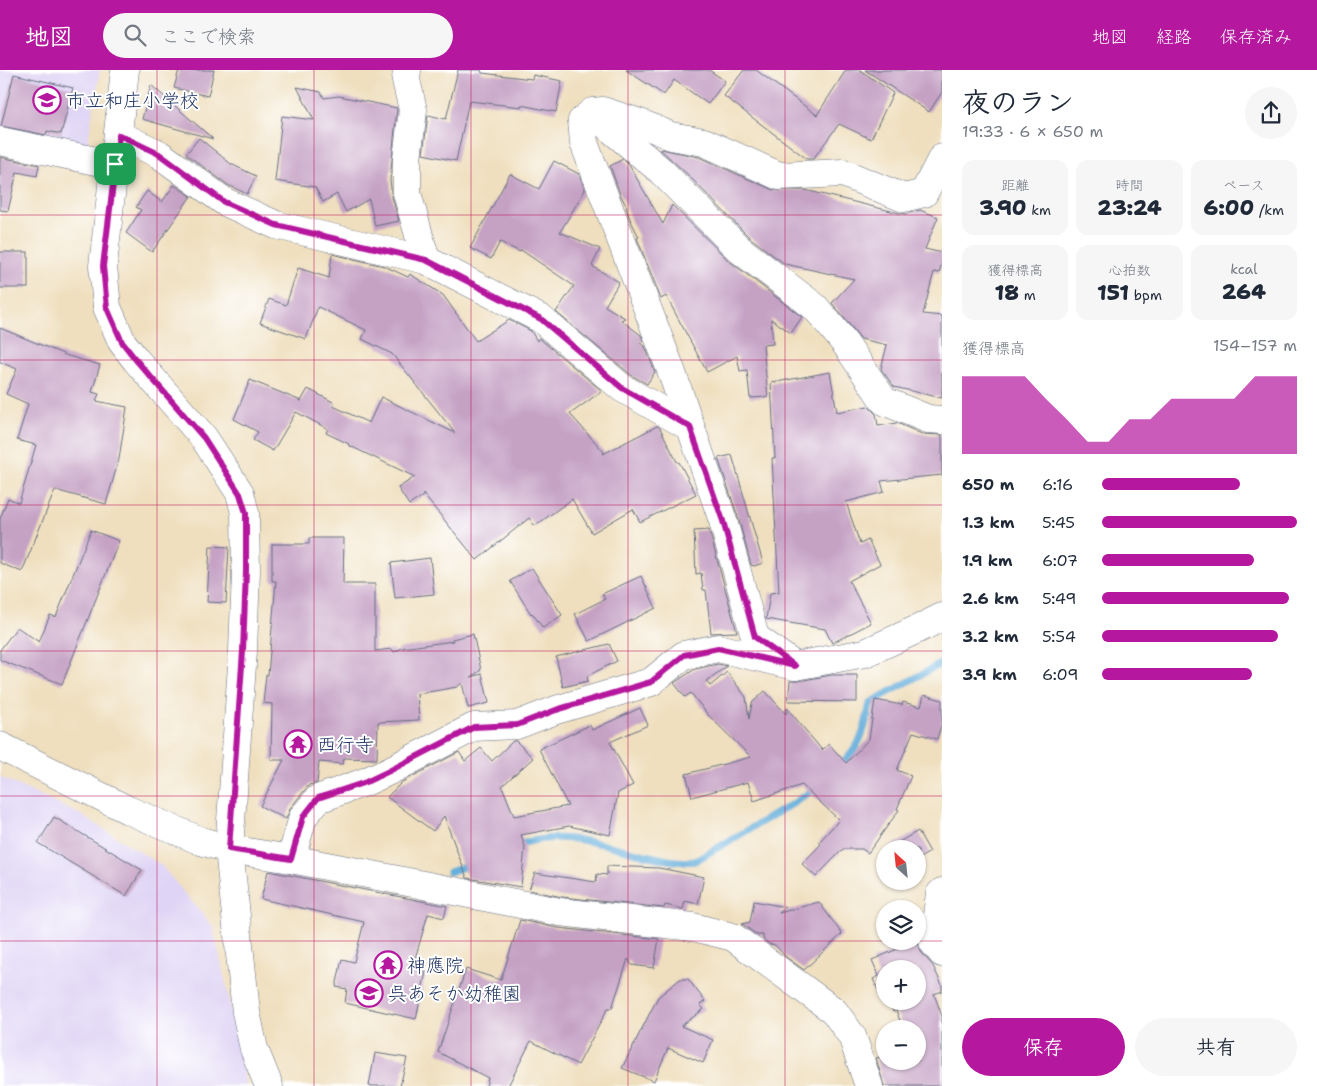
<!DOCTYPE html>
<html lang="ja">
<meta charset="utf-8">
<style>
body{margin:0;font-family:"Shantell Sans","Klee One",sans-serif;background:#f6f6f7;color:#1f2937;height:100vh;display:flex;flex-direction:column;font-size:19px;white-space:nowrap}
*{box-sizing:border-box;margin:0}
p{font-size:16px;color:#747a83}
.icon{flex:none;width:28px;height:28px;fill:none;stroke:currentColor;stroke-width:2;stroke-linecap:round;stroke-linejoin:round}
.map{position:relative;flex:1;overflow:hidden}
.side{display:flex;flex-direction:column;background:#fff;width:375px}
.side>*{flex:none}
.needle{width:32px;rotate:333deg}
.buttons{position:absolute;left:876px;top:770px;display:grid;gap:10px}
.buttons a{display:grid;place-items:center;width:50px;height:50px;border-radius:50%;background:#fff;box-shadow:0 1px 4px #0004;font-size:25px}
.pin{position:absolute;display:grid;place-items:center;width:42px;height:42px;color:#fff;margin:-21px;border-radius:10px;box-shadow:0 2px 8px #0006}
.round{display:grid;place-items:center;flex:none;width:52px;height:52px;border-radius:26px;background:#f6f6f7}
.head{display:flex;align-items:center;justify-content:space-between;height:85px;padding:0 20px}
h1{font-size:28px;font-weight:800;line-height:38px}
.stats{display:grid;grid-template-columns:repeat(3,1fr);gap:8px;height:85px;padding:5px 20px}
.stats div{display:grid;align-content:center;border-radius:12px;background:#f6f6f7;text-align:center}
.stats b{font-size:21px;font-weight:800}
.stats small{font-size:14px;font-weight:400}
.stats p{font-size:14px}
.chart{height:140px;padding:10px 20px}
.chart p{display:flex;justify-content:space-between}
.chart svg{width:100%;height:90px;margin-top:5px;fill:#b5179e;opacity:.7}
.action{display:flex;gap:10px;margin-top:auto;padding:10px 20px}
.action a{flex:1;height:58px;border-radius:30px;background:#b5179e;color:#fff;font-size:20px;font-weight:800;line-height:58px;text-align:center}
.action a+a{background:#f6f6f7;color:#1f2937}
ul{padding:0 20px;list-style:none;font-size:16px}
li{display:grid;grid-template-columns:80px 60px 1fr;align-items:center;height:38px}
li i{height:12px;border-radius:6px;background:#b5179e}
header{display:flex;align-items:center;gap:30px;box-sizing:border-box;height:70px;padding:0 25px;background:#b5179e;color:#fff}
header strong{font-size:24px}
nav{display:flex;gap:28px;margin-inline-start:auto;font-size:18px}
.search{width:350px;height:45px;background:#f6f6f7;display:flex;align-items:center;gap:12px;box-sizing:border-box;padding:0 18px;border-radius:28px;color:#747a83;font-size:19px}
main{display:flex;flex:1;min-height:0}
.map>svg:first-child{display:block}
</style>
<header>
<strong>地図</strong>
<div class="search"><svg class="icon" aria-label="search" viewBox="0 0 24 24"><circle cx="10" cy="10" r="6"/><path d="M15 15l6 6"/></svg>ここで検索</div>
<nav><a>地図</a><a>経路</a><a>保存済み</a></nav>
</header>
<main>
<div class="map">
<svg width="942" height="1016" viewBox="0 0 942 1016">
<rect width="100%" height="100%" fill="#fff"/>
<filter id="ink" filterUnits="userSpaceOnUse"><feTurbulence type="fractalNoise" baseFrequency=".02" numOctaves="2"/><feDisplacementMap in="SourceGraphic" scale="10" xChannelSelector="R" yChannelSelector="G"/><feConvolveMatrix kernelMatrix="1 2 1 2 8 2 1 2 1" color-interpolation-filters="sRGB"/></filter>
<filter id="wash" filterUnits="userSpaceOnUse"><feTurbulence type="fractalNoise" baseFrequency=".0096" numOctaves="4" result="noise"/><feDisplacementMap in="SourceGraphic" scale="20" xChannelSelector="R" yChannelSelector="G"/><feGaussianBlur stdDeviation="1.12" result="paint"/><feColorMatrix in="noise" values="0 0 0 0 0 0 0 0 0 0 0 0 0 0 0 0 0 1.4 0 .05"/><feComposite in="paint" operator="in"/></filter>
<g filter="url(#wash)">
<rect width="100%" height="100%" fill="#efdfbe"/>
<g fill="#dfd4f5">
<path d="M 0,0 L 100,0 L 87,77 L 0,59 Z"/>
<path d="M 0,707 L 81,745 L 161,795 L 213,857 L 231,936 L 246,1016 L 0,1016 Z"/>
</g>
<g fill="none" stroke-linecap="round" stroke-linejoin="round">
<g stroke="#60acd9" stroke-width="7">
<path d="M 838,698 C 861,675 864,665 870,633 L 942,593"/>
<path d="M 516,776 C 559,759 602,774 645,785 C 664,789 676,793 695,791 L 794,733 L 817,717"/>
<path d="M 450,802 L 471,794"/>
</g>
</g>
<g id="blocks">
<g fill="#c5a1c4">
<path d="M 179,0 L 214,0 L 208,26 L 174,18 Z"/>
<path d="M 458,0 L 481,0 L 482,3 L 532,9 L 533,5 L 562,11 L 556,42 L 521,35 L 521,37 L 469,31 L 456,91 L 423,84 L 428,45 L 446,49 Z"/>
<path d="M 626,0 L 709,0 L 725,11 L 708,34 L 674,10 L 664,25 Z"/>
<path d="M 744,0 L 756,0 L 817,45 L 846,0 L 860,0 L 893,23 L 871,69 L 839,54 L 813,89 L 807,89 L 724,26 Z"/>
<path d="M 865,0 L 942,0 L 942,22 L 929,42 Z"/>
<path d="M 14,4 L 73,18 L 61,64 L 47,61 L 46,65 L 1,56 Z"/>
<path d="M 151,15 L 213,69 L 142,49 Z"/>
<path d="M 297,17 L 321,22 L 324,28 L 339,26 L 397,38 L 390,110 L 392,127 L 399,151 L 375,156 L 369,129 L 346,142 L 337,124 L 323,132 L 315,117 L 275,111 L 282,46 L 314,50 Z"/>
<path d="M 199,68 L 231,94 L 256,106 L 247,124 L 228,115 L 186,84 Z"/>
<path d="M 661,79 L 699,87 L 773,120 L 805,120 L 899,143 L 906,144 L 920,140 L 938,147 L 925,179 L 942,183 L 942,192 L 939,203 L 934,202 L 923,244 L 942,246 L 942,328 L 894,317 L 881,299 L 887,275 L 861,269 L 832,233 L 854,209 L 785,194 L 749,167 L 687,104 L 661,80 Z"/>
<path d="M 0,87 L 39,95 L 37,106 L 17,102 L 8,141 L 0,140 Z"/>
<path d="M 623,89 L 629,95 L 663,154 L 672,135 L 728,190 L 802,247 L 791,263 L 771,249 L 773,274 L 763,275 L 768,327 L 750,328 L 747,300 L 740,301 L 737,286 L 707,302 L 666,226 L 661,229 L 637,168 L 639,167 L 631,151 L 626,138 L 627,137 L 620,124 L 610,96 Z"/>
<path d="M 554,91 L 579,104 L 585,120 L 560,162 L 600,179 L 592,196 L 619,212 L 605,236 L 625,248 L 621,250 L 641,265 L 643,270 L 640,273 L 645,276 L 655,302 L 647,314 L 631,305 L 556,242 L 574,216 L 521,180 L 520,182 L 500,172 L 491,189 L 470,178 L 510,104 L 539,119 Z"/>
<path d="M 174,115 L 191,126 L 152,182 L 126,163 L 141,140 L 136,137 L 147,121 L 162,132 Z"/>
<rect x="0" y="182" width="28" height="36"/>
<path d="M 332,184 L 384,196 L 408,207 L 410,204 L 443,225 L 476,271 L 509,250 L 531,261 L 537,271 L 539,268 L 602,321 L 570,344 L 604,382 L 603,384 L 657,356 L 660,358 L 677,392 L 679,392 L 696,424 L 640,452 L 633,439 L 592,463 L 572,429 L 535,456 L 529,448 L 477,490 L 423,424 L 423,426 L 409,435 L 398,418 L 415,407 L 348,375 L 349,374 L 326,363 L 328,359 L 296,342 L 273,381 L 253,370 L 258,362 L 234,349 L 250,310 L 301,331 L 308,319 L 335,333 L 333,336 L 369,353 L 381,327 L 455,363 L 392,284 L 362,269 L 366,260 L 318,237 L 306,269 L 260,253 L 269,229 L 286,235 L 298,198 L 329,208 Z"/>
<path d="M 0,258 L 68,286 L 100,295 L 92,322 L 99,324 L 96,331 L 127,337 L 119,389 L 106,434 L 55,420 L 22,502 L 0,493 L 0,449 L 8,428 L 19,433 L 36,375 L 17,370 L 28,334 L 6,324 L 17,299 L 0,292 Z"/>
<path d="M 830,302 L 837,342 L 868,336 L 876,344 L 878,356 L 897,353 L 922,364 L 942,365 L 942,405 L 881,411 L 884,422 L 846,432 L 860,474 L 868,470 L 880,494 L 849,511 L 871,553 L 832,573 L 825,559 L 766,549 L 770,523 L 779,522 L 772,388 L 775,388 L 771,313 Z"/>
<path d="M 732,385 L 763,493 L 754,496 L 751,495 L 738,447 L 718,388 Z"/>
<path d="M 91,460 L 119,471 L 62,614 L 0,590 L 0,580 L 17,557 L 39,572 L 50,545 L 56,547 Z"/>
<path d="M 709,460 L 737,562 L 711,563 L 706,520 L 703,520 L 701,503 L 696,504 L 694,461 Z"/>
<path d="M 309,468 L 344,468 L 343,514 L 375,514 L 375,581 L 392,579 L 394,582 L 402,578 L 453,571 L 452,569 L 473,564 L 481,600 L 471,607 L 482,604 L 489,633 L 468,638 L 462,613 L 457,617 L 417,624 L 419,650 L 378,652 L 377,689 L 344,688 L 343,694 L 319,692 L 317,713 L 309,715 L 291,737 L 286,749 L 260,736 L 284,690 L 271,690 L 272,634 L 263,633 L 266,605 L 268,605 L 276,511 L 272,511 L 272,474 L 309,474 Z"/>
<path d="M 210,476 L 229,477 L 226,533 L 207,532 Z"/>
<path d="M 430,488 L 434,524 L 395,528 L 391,493 Z"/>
<path d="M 532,498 L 562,545 L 543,558 L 532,543 L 531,544 L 510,511 Z"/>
<path d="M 641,506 L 656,538 L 589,571 L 575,544 L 605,529 L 602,524 Z"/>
<path d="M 609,574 L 617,591 L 587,606 L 588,611 L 563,617 L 556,587 Z"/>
<path d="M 718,594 L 727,596 L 706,611 L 710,616 L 727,602 L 746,627 L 749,649 L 752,633 L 765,621 L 786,644 L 787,638 L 822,680 L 829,674 L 846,693 L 869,669 L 875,630 L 902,635 L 903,632 L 921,637 L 924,625 L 942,630 L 942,652 L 937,669 L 913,662 L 897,700 L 911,706 L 897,739 L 899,740 L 868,783 L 862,779 L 843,779 L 816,807 L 802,794 L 821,774 L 819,772 L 839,750 L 802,715 L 754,731 L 748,712 L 692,727 L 686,704 L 751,687 L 708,645 L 691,623 L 685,627 L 674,613 L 695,599 Z"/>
<path d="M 832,605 L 857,605 L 857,632 L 788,631 L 790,611 L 798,611 Z"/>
<path d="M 640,638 L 648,655 L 610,672 L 633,715 L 618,723 L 610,765 L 569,756 L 521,765 L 525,777 L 521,817 L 467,808 L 444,746 L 433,761 L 387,727 L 402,712 L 459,682 L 465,691 L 481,678 L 492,691 L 513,671 L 516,671 L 533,688 L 502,716 L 514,746 L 568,736 L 539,679 L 590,655 L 592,660 Z"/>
<path d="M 54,747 L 142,800 L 126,826 L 38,773 Z"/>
<path d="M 918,761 L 930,782 L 918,789 L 918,779 L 887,779 Z"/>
<path d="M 607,796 L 659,798 L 704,807 L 698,834 L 685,831 L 683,839 L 665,835 L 664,838 L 562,827 L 529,820 L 535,803 L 596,812 L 597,804 L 607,805 Z"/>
<path d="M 268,801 L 447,836 L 444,848 L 428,844 L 412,899 L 426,902 L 416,949 L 345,933 L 347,919 L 336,917 L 342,889 L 354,892 L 364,852 L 261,829 Z"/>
<path d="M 754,831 L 785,837 L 779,843 L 819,832 L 842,864 L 804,900 L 786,887 L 775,875 L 769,874 L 763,869 L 763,865 L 757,865 L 742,854 L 750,852 Z"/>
<path d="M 520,850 L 558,858 L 659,869 L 654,898 L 632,895 L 628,889 L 612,938 L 608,938 L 578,995 L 531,971 L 508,1016 L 486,1016 L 488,1008 L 438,982 L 466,899 L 501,910 Z"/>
<path d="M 916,871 L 918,871 L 921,882 L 933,896 L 942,915 L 942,921 L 934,924 L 942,946 L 942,1016 L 884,1016 L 876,988 L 885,986 L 885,991 L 918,991 L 918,959 L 903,959 L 896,940 L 893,942 L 889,931 L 918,931 L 918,899 L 885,899 L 885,928 L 882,929 L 873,909 L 879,906 L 872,890 Z"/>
<path d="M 680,909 L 688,909 L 705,931 L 700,935 L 704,939 L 681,956 L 713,970 L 703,993 L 668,978 L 654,1011 L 622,998 L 658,927 Z"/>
<path d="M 375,983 L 407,988 L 400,1016 L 369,1016 Z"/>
</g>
</g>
</g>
<g filter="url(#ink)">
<use href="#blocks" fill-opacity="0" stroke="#656d80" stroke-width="1"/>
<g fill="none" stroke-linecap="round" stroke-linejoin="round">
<g stroke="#656d80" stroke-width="29">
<g id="minor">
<path d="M 125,0 L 103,196 L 107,237 L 122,272 L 136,290 L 204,368 L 240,423 L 245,443 L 246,501 L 243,581 L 229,779 L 246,942 L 254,979 L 269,1016"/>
<path d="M 407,0 L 406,10 L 413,40 L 407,88 L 407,123 L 426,190"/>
<path d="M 593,44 L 660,100 L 739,179 L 815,237 L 845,273 L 884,331 L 928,349 L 942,350"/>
<path d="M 119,65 L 159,84 L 225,132 L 276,155 L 426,190 L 541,249 L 622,318 L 690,357"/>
<path d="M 0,71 L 115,95"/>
<path d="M 795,596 L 755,567 L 723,451 L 671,300 L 584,73 L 582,51 L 592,42 L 603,41 L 643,54 L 671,66 L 704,72 L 779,106 L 843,103 L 904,128 L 924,123 L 942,88"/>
<path d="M 0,676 L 128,740 L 201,771 L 229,779 L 291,789 L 560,842 L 693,857 L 733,867 L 834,941 L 852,966 L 869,1016"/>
<path d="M 291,789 L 303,747 L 318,729 L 365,712 L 389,701 L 474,657 L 517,655 L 556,640 L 651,612 L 684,585 L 718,578 L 795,596 L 865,583 L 918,559 L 942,547"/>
<path d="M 942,822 L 940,824 L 933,872 L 942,883"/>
</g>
</g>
<use href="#minor" stroke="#fff" stroke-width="28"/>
</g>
</g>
<g fill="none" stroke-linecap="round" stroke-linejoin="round" filter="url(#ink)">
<g stroke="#fff" stroke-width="10">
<path id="route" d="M 119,65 L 159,84 L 224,132 L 276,155 L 426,190 L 541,249 L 622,318 L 690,357 L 723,451 L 755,567 L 795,596 L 718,578 L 684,585 L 651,612 L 556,640 L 517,655 L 474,657 L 389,701 L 366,712 L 318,728 L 303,747 L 291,789 L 229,779 L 243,581 L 246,501 L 246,443 L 240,424 L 204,368 L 136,290 L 122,272 L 107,238 L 103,196 Z"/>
</g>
<use href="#route" stroke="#b5179e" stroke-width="6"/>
</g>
<path fill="none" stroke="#c2185b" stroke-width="1" stroke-opacity="0.55" d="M 157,0 L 157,1016M 314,0 L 314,1016M 471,0 L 471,1016M 628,0 L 628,1016M 785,0 L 785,1016M 0,145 L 942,145M 0,290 L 942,290M 0,435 L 942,435M 0,581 L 942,581M 0,726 L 942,726M 0,871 L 885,871M 918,871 L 942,871"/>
<defs>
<g id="school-ring" transform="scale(1.4375)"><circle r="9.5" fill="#fff" stroke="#b5179e" stroke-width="1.5"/><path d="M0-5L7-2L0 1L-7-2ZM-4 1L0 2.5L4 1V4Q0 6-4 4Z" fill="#b5179e"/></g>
<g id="temple-ring" transform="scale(1.4375)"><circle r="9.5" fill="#fff" stroke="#b5179e" stroke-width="1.5"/><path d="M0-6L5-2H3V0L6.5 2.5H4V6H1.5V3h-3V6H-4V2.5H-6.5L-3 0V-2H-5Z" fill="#b5179e"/></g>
</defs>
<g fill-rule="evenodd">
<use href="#school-ring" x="47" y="30"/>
<use href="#temple-ring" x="298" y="674"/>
<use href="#temple-ring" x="388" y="895"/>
<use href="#school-ring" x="369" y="923"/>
</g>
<g text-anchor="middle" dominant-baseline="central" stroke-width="4" stroke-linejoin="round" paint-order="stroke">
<g font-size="19" fill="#1b2f5e" stroke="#fff" text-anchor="start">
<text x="66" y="30">市立和庄小学校</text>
<text x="317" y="674">西行寺</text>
<text x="407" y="895">神應院</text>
<text x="388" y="923">呉あそか幼稚園</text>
</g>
</g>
</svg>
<div class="buttons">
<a><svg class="needle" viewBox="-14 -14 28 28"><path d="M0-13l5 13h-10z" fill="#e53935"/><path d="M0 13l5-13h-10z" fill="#747a83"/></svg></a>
<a><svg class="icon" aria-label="layers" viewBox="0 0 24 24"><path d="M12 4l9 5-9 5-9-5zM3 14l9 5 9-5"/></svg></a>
<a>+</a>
<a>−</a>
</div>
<div class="pin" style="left:115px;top:94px;background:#1e9e55"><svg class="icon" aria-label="arrive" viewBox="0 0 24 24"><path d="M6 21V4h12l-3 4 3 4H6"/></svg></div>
</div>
<section class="side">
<div class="head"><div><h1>夜のラン</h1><p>19:33 · 6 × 650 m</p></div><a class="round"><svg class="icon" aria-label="share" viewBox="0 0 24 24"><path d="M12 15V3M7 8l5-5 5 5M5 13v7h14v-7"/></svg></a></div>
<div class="stats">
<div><p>距離</p><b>3.90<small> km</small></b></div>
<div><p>時間</p><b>23:24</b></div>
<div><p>ペース</p><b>6:00<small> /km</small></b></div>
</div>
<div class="stats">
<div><p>獲得標高</p><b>18<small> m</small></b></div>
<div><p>心拍数</p><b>151<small> bpm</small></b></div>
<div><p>kcal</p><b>264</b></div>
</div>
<div class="chart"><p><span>獲得標高</span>154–157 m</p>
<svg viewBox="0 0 160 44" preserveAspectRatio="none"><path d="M0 44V6L10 6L20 6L30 6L40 17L50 27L60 38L70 38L80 27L90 27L100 17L110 17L120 17L130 17L140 6L150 6L160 6V44z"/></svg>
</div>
<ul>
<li><b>650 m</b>6:16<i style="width:71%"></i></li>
<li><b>1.3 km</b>5:45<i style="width:100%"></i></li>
<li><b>1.9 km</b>6:07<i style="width:78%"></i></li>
<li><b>2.6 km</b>5:49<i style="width:96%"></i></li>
<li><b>3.2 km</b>5:54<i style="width:90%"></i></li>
<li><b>3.9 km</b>6:09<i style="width:77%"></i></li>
</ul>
<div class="action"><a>保存</a><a>共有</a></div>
</section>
</main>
